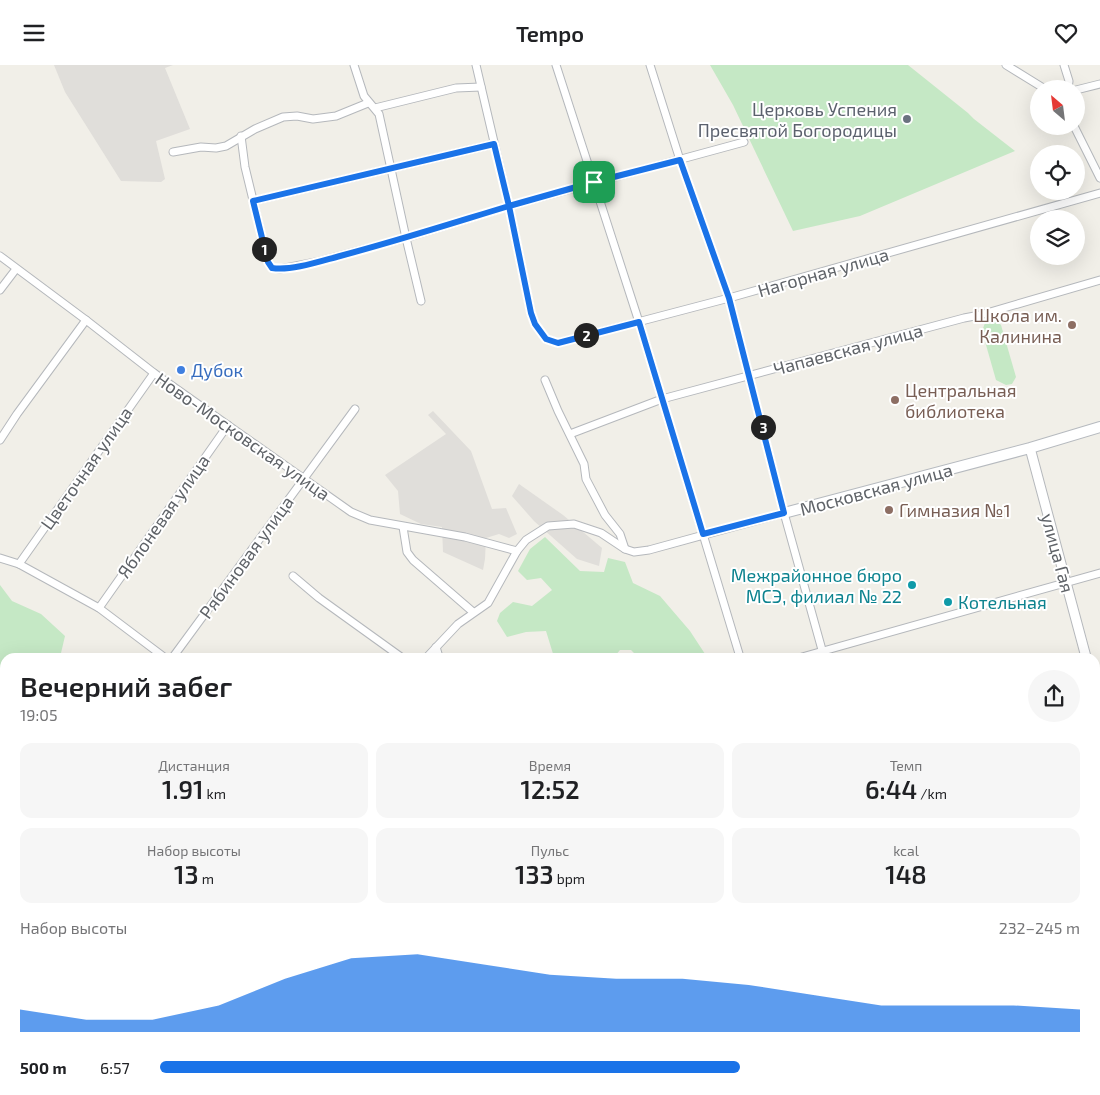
<!DOCTYPE html>
<html lang="ru">
<meta charset="utf-8">
<style>
body{margin:0;font-family:"Exo 2",sans-serif;background:#f6f6f6;color:#202124;height:100vh;display:flex;flex-direction:column;font-size:19px;white-space:nowrap}
*{box-sizing:border-box;margin:0}
p{font-size:16px;color:#757577}
.icon{flex:none;width:28px;height:28px;fill:none;stroke:currentColor;stroke-width:2;stroke-linecap:round;stroke-linejoin:round}
.map{position:relative;flex:1;overflow:hidden}
.sheet{position:absolute;left:0px;top:588px;width:1100px;height:442px;display:flex;flex-direction:column;background:#fff;border-radius:15px 15px 0 0;box-shadow:0 5px 20px #0002}
.sheet>*{flex:none}
.needle{width:32px;rotate:332deg}
.controls{position:absolute;left:1030px;top:15px;display:grid;gap:10px}
.controls a{display:grid;place-items:center;width:55px;height:55px;border-radius:50%;background:#fff;box-shadow:0 5px 20px #0002;font-size:25px}
.pin{position:absolute;display:grid;place-items:center;width:42px;height:42px;color:#fff;margin:-21px;border-radius:10px;box-shadow:0 2px 8px #0006}
.km{position:absolute;width:25px;height:25px;margin:-12px;border-radius:50%;background:#222;color:#fff;font-size:14px;line-height:25px;text-align:center}
.round{display:grid;place-items:center;flex:none;width:52px;height:52px;border-radius:26px;background:#f6f6f6}
.summary{display:flex;align-items:center;justify-content:space-between;height:85px;padding:0 20px}
h1{font-size:28px;font-weight:600;line-height:38px}
.figures{display:grid;grid-template-columns:repeat(3,1fr);gap:8px;height:85px;padding:5px 20px}
.figures div{display:grid;align-content:center;border-radius:12px;background:#f6f6f6;text-align:center}
.figures b{font-size:25px;font-weight:600}
.figures small{font-size:14px;font-weight:400}
.figures p{font-size:14px}
.chart{height:140px;padding:10px 20px}
.chart p{display:flex;justify-content:space-between}
.chart svg{width:100%;height:90px;margin-top:5px;fill:#1a73e8;opacity:.7}
ul{padding:0 20px;list-style:none;font-size:16px}
li{display:grid;grid-template-columns:80px 60px 1fr;align-items:center;height:38px}
li i{height:12px;border-radius:6px;background:#1a73e8}
header{display:flex;justify-content:space-between;align-items:center;height:65px;padding:0 20px;background:#fff;font-size:22px;font-weight:600}
.map>svg:first-child{display:block}
</style>
<header><svg class="icon" aria-label="menu" viewBox="0 0 24 24"><path d="M4 6h16M4 12h16M4 18h16"/></svg>Tempo<svg class="icon" aria-label="heart" viewBox="0 0 24 24"><path d="M12 20l-8-8c-3-5 5-10 8-4 3-6 11-1 8 4z"/></svg></header>
<div class="map">
<svg width="1100" height="1030" viewBox="0 0 1100 1030">
<rect width="100%" height="100%" fill="#f1efe8"/>
<g fill="#e0deda">
<path d="M 54,0 L 173,0 L 165,3 L 190,64 L 156,76 L 165,114 L 161,117 L 121,116 L 65,27 Z"/>
<path d="M 433,346 L 471,386 L 492,444 L 506,443 L 517,469 L 509,473 L 499,469 L 486,473 L 485,494 L 483,505 L 443,487 L 442,462 L 421,459 L 400,449 L 398,426 L 385,410 L 446,369 L 428,350 Z"/>
<path d="M 519,419 L 563,450 L 602,483 L 599,501 L 577,494 L 534,456 L 512,431 Z"/>
</g>
<g fill="#c5e8c5">
<path d="M 710,0 L 908,0 L 968,48 L 974,54 L 1015,86 L 860,151 L 793,166 L 733,40 Z"/>
<path d="M 991,256 L 997,256 L 1001,260 L 1016,312 L 1012,319 L 1006,320 L 996,315 L 982,266 L 985,258 Z"/>
<path d="M 545,472 L 580,506 L 604,507 L 608,493 L 625,497 L 633,518 L 660,531 L 690,566 L 707,592 L 638,592 L 631,585 L 620,585 L 614,592 L 554,592 L 546,566 L 526,567 L 507,572 L 497,556 L 500,548 L 513,537 L 532,541 L 552,525 L 541,513 L 527,515 L 518,506 L 530,484 Z"/>
<path d="M 0,520 L 12,536 L 41,549 L 65,571 L 61,588 L 56,592 L 5,592 L 5,728 L 0,725 Z"/>
</g>
<g fill="none" stroke-linecap="round" stroke-linejoin="round">
<g stroke="#b5b8bc" stroke-width="9">
<g id="minor">
<path d="M 354,0 L 364,31 L 379,49 L 406,173 L 421,236"/>
<path d="M 476,0 L 509,141 L 531,248 L 535,259 L 546,274 L 558,278 L 729,233 L 1100,128"/>
<path d="M 556,0 L 639,257 L 740,592"/>
<path d="M 650,0 L 680,95 L 729,233 L 784,448 L 824,592"/>
<path d="M 1006,0 L 1045,24"/>
<path d="M 1064,0 L 1069,16 L 1068,24"/>
<path d="M 1076,25 L 1100,19"/>
<path d="M 375,43 L 456,23 L 481,22"/>
<path d="M 1074,61 L 1100,113"/>
<path d="M 241,71 L 245,102 L 268,197 L 272,203 L 280,204 L 316,197 L 406,173 L 509,141 L 744,77"/>
<path d="M 173,87 L 201,82 L 216,83 L 226,81 L 255,64 L 283,52 L 297,51 L 313,54 L 336,51 L 368,38"/>
<path d="M 253,136 L 494,79"/>
<path d="M 0,191 L 86,255 L 154,308 L 351,447 L 370,455 L 465,472 L 517,486"/>
<path d="M 0,225 L 16,204"/>
<path d="M 545,315 L 558,346 L 584,399 L 586,414 L 605,450 L 620,469 L 625,484"/>
<path d="M 570,369 L 662,334 L 964,253 L 980,250 L 1100,215"/>
<path d="M 0,375 L 17,349 L 86,255"/>
<path d="M 403,462 L 407,487 L 413,495 L 473,547"/>
<path d="M 0,493 L 19,499 L 99,543 L 164,592"/>
<path d="M 19,499 L 154,308"/>
<path d="M 293,511 L 319,533 L 401,592"/>
<path d="M 99,543 L 228,360"/>
<path d="M 436,582 L 439,592"/>
<path d="M 173,592 L 355,344"/>
<path d="M 427,592 L 458,559 L 488,538 L 517,486 L 526,475 L 548,461 L 574,459 L 601,468 L 625,484 L 634,487 L 649,485 L 784,448"/>
<path d="M 802,592 L 1100,508"/>
<path d="M 1095,655 L 1100,653"/>
<path d="M 1095,795 L 1100,793"/>
<path d="M 1095,939 L 1100,938"/>
<path d="M 325,1025 L 326,1030"/>
<path d="M 634,1025 L 636,1030"/>
<path d="M 754,1025 L 755,1030"/>
<path d="M 251,1030 L 268,1025"/>
<path d="M 574,1030 L 579,1025"/>
<path d="M 781,1030 L 803,1025"/>
</g>
</g>
<g stroke="#b5b8bc" stroke-width="11">
<g id="tertiary">
<path d="M 1030,383 L 1086,592"/>
<path d="M 1095,626 L 1100,644"/>
</g>
</g>
<g stroke="#b6babf" stroke-width="12">
<g id="secondary">
<path d="M 784,448 L 1030,383 L 1100,362"/>
<path d="M 1095,946 L 1100,944"/>
<path d="M 1023,1030 L 1025,1025"/>
</g>
</g>
<use href="#minor" stroke="#fff" stroke-width="7"/>
<use href="#tertiary" stroke="#fff" stroke-width="9"/>
<use href="#secondary" stroke="#fff" stroke-width="10"/>
</g>
<g fill="none" stroke-linecap="round" stroke-linejoin="round">
<g stroke="#fff" stroke-width="10">
<path id="route" d="M 594,117 L 509,141 L 494,79 L 253,136 L 268,197 L 272,203 C 292,206 321,196 340,191 C 397,176 453,158 509,141 L 531,248 L 535,259 L 546,274 L 558,278 L 639,257 L 703,469 L 784,448 L 729,233 L 680,95 L 594,117"/>
</g>
<use href="#route" stroke="#1a73e8" stroke-width="6"/>
</g>
<circle fill="#6b7280" stroke="#fff" stroke-width="2" cx="907" cy="54" r="5"/>
<g fill="#8d6e63" stroke="#fff" stroke-width="2">
<circle cx="1072" cy="260" r="5"/>
<circle cx="895" cy="335" r="5"/>
<circle cx="889" cy="445" r="5"/>
</g>
<circle fill="#3f7fe0" stroke="#fff" stroke-width="2" cx="181" cy="305" r="5"/>
<g fill="#0f9aa8" stroke="#fff" stroke-width="2">
<circle cx="912" cy="520" r="5"/>
<circle cx="948" cy="537" r="5"/>
</g>
<g text-anchor="middle" dominant-baseline="central" stroke-width="4" stroke-linejoin="round" paint-order="stroke">
<g font-size="18" fill="#5b616d" stroke="#fff" text-anchor="end">
<text x="897" y="44">Церковь Успения<tspan x="897" dy="21">Пресвятой Богородицы</tspan></text>
</g>
<g font-size="18" fill="#5f6368" stroke="#fff">
<text transform="translate(823 207) rotate(-16)">Нагорная улица</text>
<text transform="translate(848 284) rotate(-15)">Чапаевская улица</text>
<text transform="translate(243 371) rotate(35)">Ново-Московская улица</text>
<text transform="translate(86 403) rotate(-55)">Цветочная улица</text>
<text transform="translate(876 424) rotate(-15)">Московская улица</text>
<text transform="translate(163 451) rotate(-55)">Яблоневая улица</text>
<text transform="translate(1058 488) rotate(75)">улица Гая</text>
<text transform="translate(246 492) rotate(-54)">Рябиновая улица</text>
</g>
<g font-size="18" fill="#785e54" stroke="#fff" text-anchor="start">
<text x="1062" y="250" text-anchor="end">Школа им.<tspan x="1062" dy="21">Калинина</tspan></text>
<text x="905" y="325">Центральная<tspan x="905" dy="21">библиотека</tspan></text>
<text x="899" y="445">Гимназия №1</text>
</g>
<g font-size="18" fill="#366cbe" stroke="#fff" text-anchor="start">
<text x="191" y="305">Дубок</text>
</g>
<g font-size="18" fill="#0d838f" stroke="#fff" text-anchor="end">
<text x="902" y="510">Межрайонное бюро<tspan x="902" dy="21">МСЭ, филиал № 22</tspan></text>
<text x="958" y="537" text-anchor="start">Котельная</text>
</g>
</g>
</svg>
<div class="controls">
<a><svg class="needle" viewBox="-14 -14 28 28"><path d="M0-13l5 13h-10z" fill="#e53935"/><path d="M0 13l5-13h-10z" fill="#757577"/></svg></a>
<a><svg class="icon" aria-label="locate" viewBox="0 0 24 24"><circle cx="12" cy="12" r="6"/><path d="M12 2v4M12 18v4M2 12h4M18 12h4"/></svg></a>
<a><svg class="icon" aria-label="layers" viewBox="0 0 24 24"><path d="M12 4l9 5-9 5-9-5zM3 14l9 5 9-5"/></svg></a>
</div>
<div class="pin" style="left:594px;top:117px;background:#1e9e55"><svg class="icon" aria-label="arrive" viewBox="0 0 24 24"><path d="M6 21V4h12l-3 4 3 4H6"/></svg></div>
<b class="km" style="left:264px;top:184px">1</b>
<b class="km" style="left:586px;top:270px">2</b>
<b class="km" style="left:763px;top:362px">3</b>
<section class="sheet">
<div class="summary"><div><h1>Вечерний забег</h1><p>19:05</p></div><a class="round"><svg class="icon" aria-label="share" viewBox="0 0 24 24"><path d="M12 15V3M7 8l5-5 5 5M5 13v7h14v-7"/></svg></a></div>
<div class="figures">
<div><p>Дистанция</p><b>1.91<small> km</small></b></div>
<div><p>Время</p><b>12:52</b></div>
<div><p>Темп</p><b>6:44<small> /km</small></b></div>
</div>
<div class="figures">
<div><p>Набор высоты</p><b>13<small> m</small></b></div>
<div><p>Пульс</p><b>133<small> bpm</small></b></div>
<div><p>kcal</p><b>148</b></div>
</div>
<div class="chart"><p><span>Набор высоты</span>232–245 m</p>
<svg viewBox="0 0 160 44" preserveAspectRatio="none"><path d="M0 44V33L10 38L20 38L30 31L40 18L50 8L60 6L70 11L80 16L90 18L100 18L110 21L120 26L130 31L140 31L150 31L160 33V44z"/></svg>
</div>
<ul>
<li><b>500 m</b>6:57<i style="width:63%"></i></li>
</ul>
</section>
</div>
